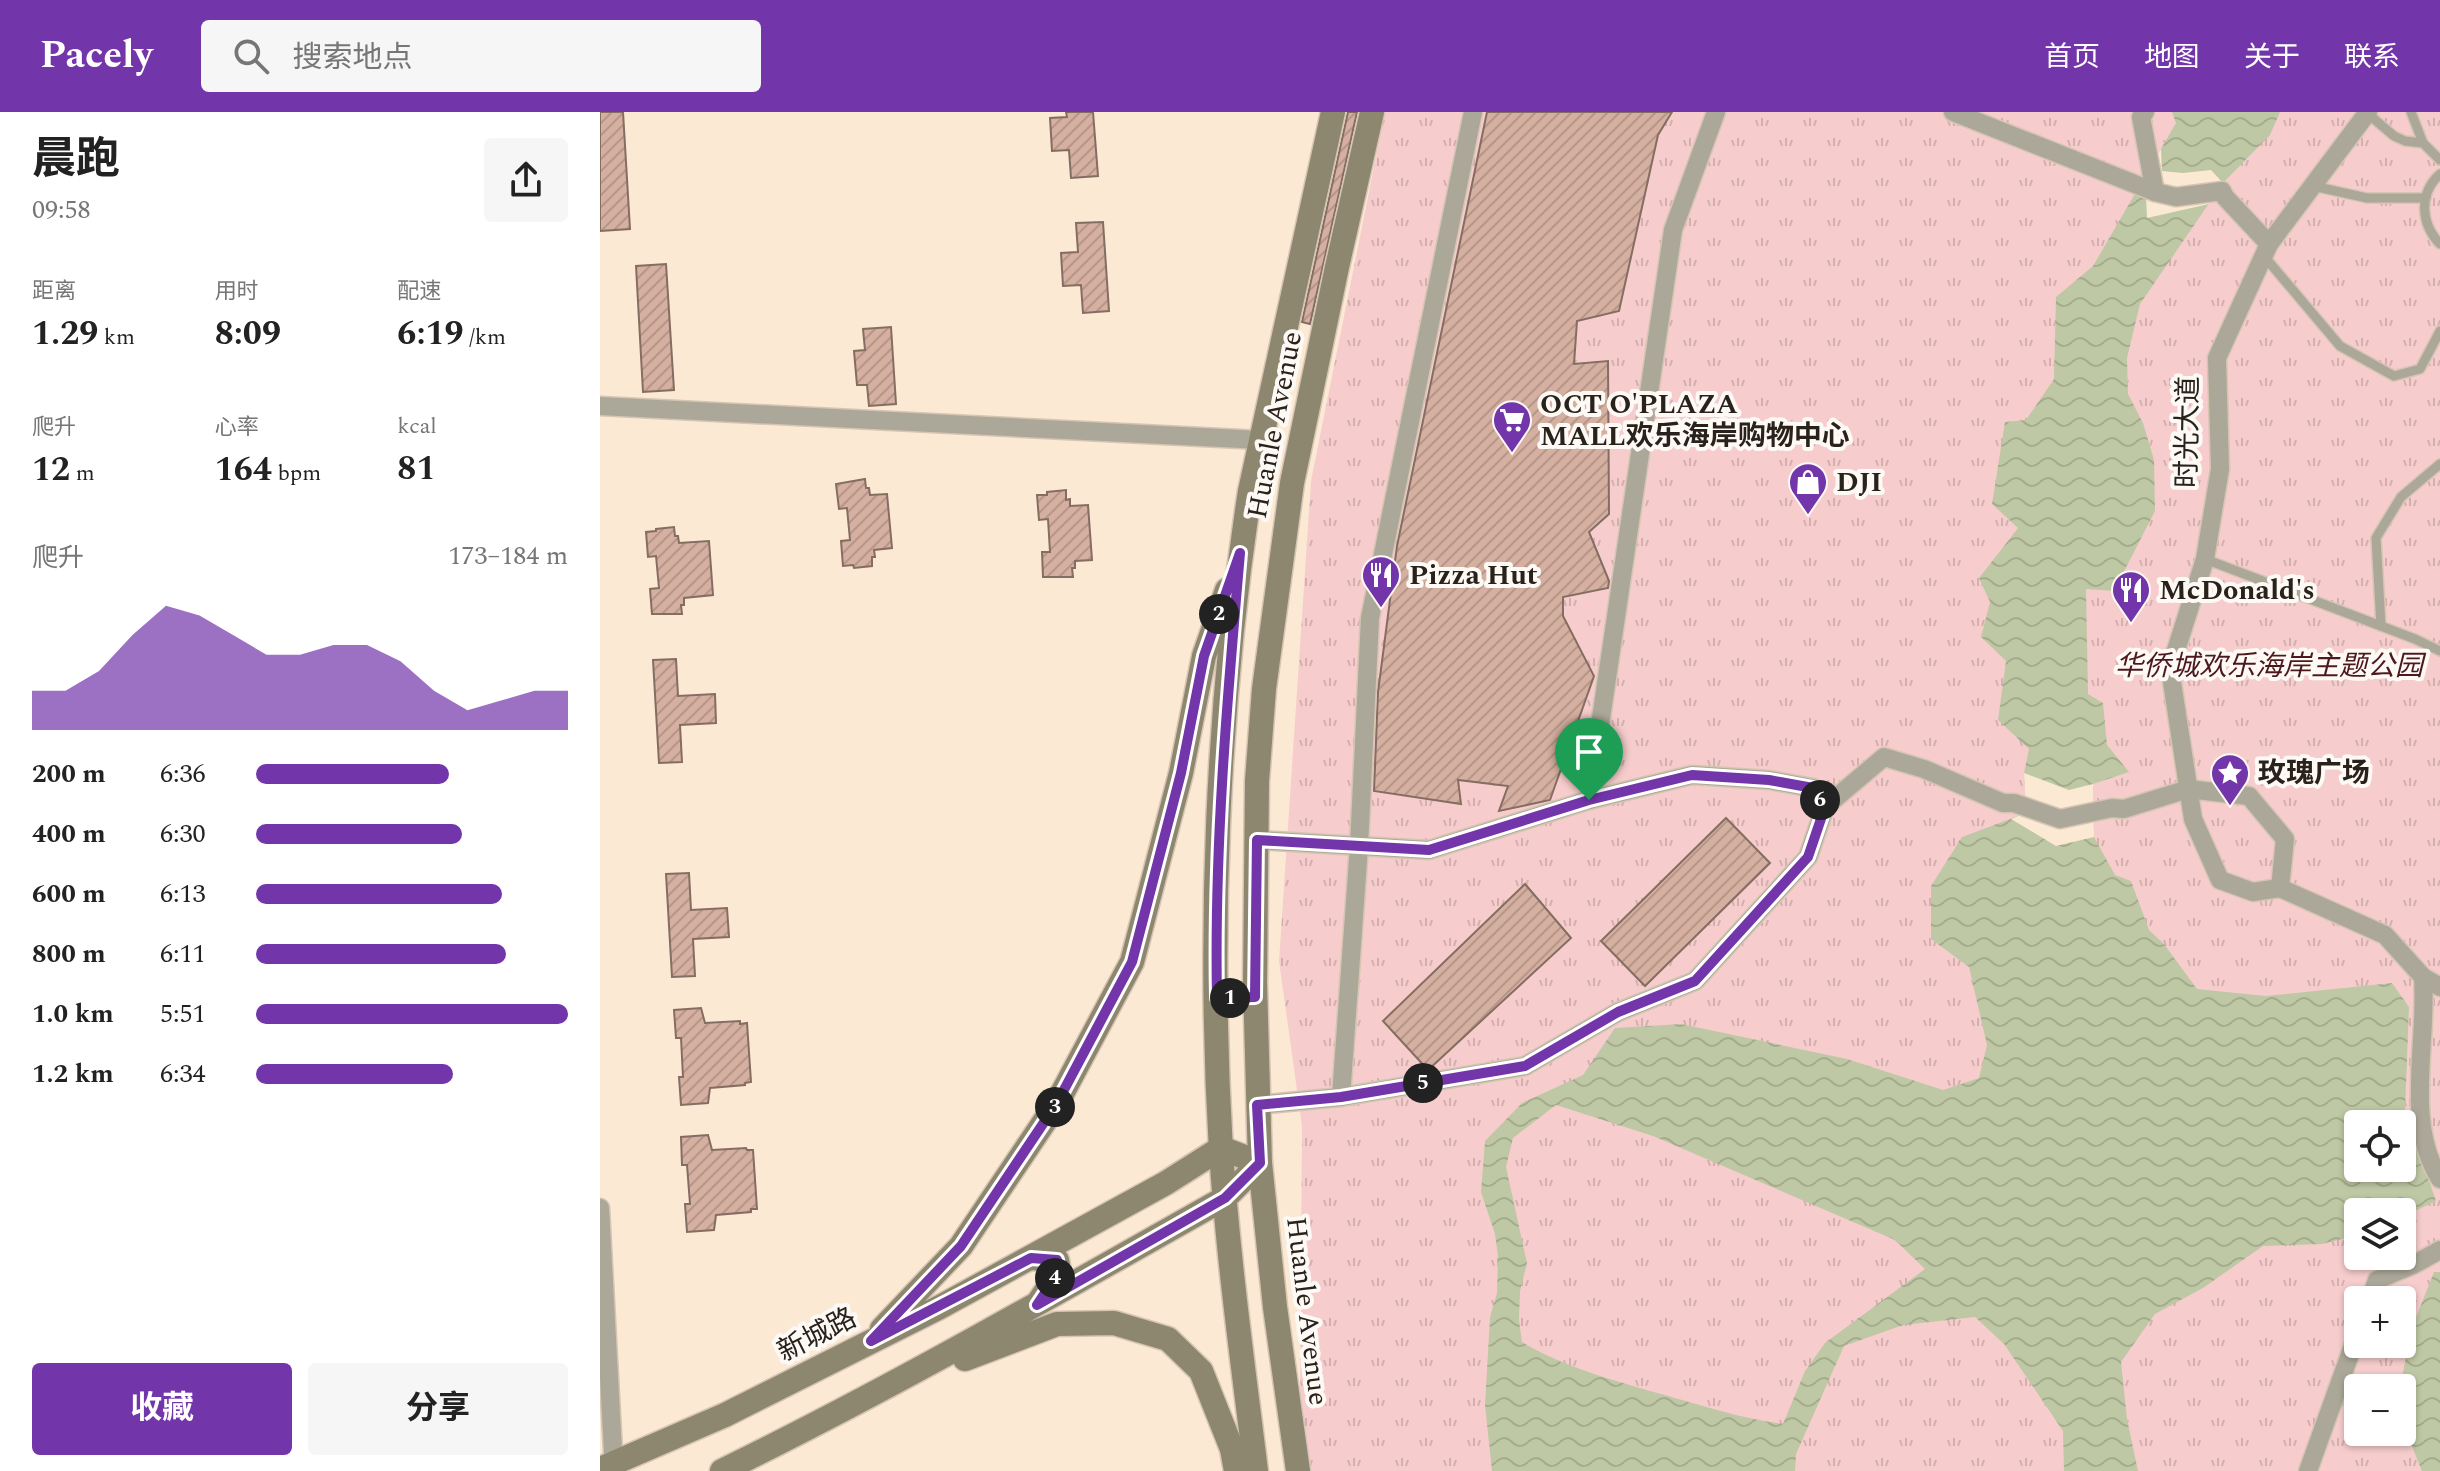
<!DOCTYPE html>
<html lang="zh">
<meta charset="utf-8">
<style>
body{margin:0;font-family:Spectral,"Noto Sans SC",serif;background:#f6f6f6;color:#222;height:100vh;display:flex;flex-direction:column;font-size:30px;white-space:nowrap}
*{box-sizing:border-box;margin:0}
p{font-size:26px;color:#767676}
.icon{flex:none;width:44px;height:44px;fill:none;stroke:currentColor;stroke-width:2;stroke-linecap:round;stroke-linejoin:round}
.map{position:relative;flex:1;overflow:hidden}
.panel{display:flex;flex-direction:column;background:#fff;width:600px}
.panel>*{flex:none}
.fabs{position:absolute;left:1744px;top:998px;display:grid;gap:16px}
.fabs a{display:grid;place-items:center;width:72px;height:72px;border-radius:8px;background:#fff;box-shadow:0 2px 6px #0004;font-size:40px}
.pin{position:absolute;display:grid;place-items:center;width:68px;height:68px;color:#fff;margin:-82px -34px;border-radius:50% 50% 50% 0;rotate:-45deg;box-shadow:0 0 8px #0007}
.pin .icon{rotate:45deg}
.km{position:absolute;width:40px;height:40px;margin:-20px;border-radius:50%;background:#222;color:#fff;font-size:22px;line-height:40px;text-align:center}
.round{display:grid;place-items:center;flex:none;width:84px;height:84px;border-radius:8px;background:#f6f6f6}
.summary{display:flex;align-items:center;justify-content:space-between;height:136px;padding:0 32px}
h1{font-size:44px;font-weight:700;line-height:60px}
.stats{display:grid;grid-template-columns:repeat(3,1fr);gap:12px;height:136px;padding:8px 32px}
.stats div{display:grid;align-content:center}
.stats b{font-size:34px;font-weight:700}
.stats small{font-size:22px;font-weight:400}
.stats p{font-size:22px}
.chart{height:224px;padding:16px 32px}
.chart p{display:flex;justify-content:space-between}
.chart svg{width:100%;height:144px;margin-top:8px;fill:#7335aa;opacity:.7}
.button{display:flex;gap:16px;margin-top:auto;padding:16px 32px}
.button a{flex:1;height:92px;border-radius:8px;background:#7335aa;color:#fff;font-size:32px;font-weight:700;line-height:92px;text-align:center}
.button a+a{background:#f6f6f6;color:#222}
ul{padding:0 32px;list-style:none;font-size:26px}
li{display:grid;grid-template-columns:128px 96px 1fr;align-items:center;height:60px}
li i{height:20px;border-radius:10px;background:#7335aa}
header{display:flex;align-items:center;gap:48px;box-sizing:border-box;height:112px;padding:0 40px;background:#7335aa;color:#fff}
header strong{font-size:38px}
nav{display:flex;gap:44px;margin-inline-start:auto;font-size:28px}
.search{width:560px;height:72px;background:#f6f6f6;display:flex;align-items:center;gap:20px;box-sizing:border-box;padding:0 28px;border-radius:8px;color:#767676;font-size:30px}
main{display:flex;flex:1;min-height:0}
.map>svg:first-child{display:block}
</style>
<header>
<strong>Pacely</strong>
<div class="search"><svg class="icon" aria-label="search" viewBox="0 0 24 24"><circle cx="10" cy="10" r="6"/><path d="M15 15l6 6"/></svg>搜索地点</div>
<nav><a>首页</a><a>地图</a><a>关于</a><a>联系</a></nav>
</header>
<main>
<section class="panel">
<div class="summary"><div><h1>晨跑</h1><p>09:58</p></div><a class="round"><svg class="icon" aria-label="share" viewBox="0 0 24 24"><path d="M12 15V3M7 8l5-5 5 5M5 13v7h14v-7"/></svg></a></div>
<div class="stats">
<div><p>距离</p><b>1.29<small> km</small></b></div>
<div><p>用时</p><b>8:09</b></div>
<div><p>配速</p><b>6:19<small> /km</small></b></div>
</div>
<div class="stats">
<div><p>爬升</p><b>12<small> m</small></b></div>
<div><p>心率</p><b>164<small> bpm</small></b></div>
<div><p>kcal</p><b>81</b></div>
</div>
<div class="chart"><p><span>爬升</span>173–184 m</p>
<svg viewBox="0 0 160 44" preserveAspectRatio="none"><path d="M0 44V32L10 32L20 26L30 15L40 6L50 9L60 15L70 21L80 21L90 18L100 18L110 23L120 32L130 38L140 35L150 32L160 32V44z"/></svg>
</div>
<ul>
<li><b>200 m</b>6:36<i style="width:62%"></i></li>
<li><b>400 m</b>6:30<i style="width:66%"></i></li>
<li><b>600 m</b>6:13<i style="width:79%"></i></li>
<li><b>800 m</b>6:11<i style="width:80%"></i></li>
<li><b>1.0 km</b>5:51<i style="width:100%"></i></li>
<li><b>1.2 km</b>6:34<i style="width:63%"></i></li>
</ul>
<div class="button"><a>收藏</a><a>分享</a></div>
</section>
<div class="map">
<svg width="1840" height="1359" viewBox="0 0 1840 1359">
<defs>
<pattern id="park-tufts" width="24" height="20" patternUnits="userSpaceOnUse" patternTransform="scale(2)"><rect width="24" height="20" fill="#f6cdcc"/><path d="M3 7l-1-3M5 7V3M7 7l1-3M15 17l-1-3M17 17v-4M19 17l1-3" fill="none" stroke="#d3b0af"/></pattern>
<pattern id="water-waves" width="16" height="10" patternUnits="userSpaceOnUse" patternTransform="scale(2)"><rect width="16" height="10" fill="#bfc8a4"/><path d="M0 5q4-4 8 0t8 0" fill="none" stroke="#a4ac8d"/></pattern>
<pattern id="building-hatch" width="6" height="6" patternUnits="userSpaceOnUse" patternTransform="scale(2)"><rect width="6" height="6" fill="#d5afa0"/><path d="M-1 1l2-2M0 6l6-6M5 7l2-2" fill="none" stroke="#b79689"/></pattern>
</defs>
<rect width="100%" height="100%" fill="#fce9d4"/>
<path fill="url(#park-tufts)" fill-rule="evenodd" d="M 785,0 L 1840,0 L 1840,1359 L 706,1359 L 700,1300 L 702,1014 L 679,849 L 711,369 ZM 1758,1012 L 1802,1012 L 1802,1056 L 1758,1056 ZM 1758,1100 L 1802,1100 L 1802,1144 L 1758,1144 ZM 1758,1188 L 1802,1188 L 1802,1232 L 1758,1232 ZM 1758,1276 L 1802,1276 L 1802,1320 L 1758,1320 Z"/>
<g fill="url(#water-waves)" fill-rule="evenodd">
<path d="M 1572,0 L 1680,0 L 1670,23 L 1623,71 L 1540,192 L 1527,246 L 1528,282 L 1543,311 L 1554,348 L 1555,399 L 1514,479 L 1486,477 L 1488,582 L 1503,591 L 1507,633 L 1529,660 L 1493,672 L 1494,725 L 1515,763 L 1531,769 L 1549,818 L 1564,832 L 1597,877 L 1666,884 L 1792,871 L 1809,895 L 1805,999 L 1836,1089 L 1802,1105 L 1802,1100 L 1758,1100 L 1758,1123 L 1722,1132 L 1663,1134 L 1603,1176 L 1555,1202 L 1521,1250 L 1527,1307 L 1538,1359 L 1464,1359 L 1463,1319 L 1404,1232 L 1375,1205 L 1303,1213 L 1244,1234 L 1196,1342 L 1195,1359 L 892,1359 L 885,1293 L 890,1205 L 897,1181 L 898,1145 L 895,1122 L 881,1080 L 885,1029 L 922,991 L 983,963 L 1015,916 L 1081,912 L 1247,947 L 1343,978 L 1379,966 L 1387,933 L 1369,855 L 1331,827 L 1331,774 L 1362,725 L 1426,701 L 1424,661 L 1429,637 L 1398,608 L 1406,549 L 1381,525 L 1390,490 L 1379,466 L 1418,416 L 1392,392 L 1405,310 L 1426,308 L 1454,267 L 1456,185 L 1493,154 L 1576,11 ZM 956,993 L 1053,1024 L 1295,1128 L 1325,1157 L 1225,1231 L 1205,1259 L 1183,1312 C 1144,1307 1107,1295 1068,1284 C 1017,1269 968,1257 922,1230 L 919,1208 L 920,1179 L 927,1151 L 906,1055 L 913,1026 ZM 1758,1012 L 1802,1012 L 1802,1056 L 1758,1056 Z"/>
<path d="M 1834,1160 L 1840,1160 L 1840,1359 L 1822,1359 L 1802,1310 L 1802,1276 L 1800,1276 L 1811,1218 Z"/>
</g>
<g fill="#fce9d4">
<path d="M 1561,37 L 1562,59 L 1583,61 L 1611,58 L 1623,71 L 1609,92 L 1547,106 L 1545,64 Z"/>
<path d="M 1424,661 L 1469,678 L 1493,672 L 1494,725 L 1456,734 L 1411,707 L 1426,701 Z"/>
</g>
<g fill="url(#building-hatch)" stroke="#856d62" stroke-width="2">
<path d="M 0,0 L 23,0 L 30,117 L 0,119 Z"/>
<path d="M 466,0 L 493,0 L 498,64 L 471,66 L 469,38 L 452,39 L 450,6 L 467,5 Z"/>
<path d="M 748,0 L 757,0 L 710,212 L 702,210 Z"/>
<path d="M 887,0 L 1072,0 L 1058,23 L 1019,199 L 977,209 L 974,252 L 1008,249 L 1009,402 L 989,420 L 1009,469 L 1008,476 L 963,485 L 963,504 L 994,564 L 950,688 L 899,699 L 908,674 L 858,668 L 861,692 L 774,679 L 778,580 L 797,434 Z"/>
<path d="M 503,110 L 509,199 L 483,201 L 481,173 L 463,174 L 461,141 L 478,140 L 476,111 Z"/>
<path d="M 66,152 L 74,278 L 43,280 L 36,154 Z"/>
<path d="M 291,215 L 296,292 L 269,294 L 267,273 L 257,273 L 254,239 L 265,238 L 263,217 Z"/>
<path d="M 265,367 L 266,376 L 269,376 L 270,383 L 287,382 L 292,436 L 274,438 L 275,445 L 272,445 L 272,454 L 254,456 L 253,453 L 243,454 L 241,429 L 250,428 L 247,396 L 239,397 L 236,372 Z"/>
<path d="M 466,378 L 466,388 L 470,387 L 470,394 L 488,393 L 492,448 L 475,449 L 475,456 L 472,456 L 473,465 L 443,465 L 442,440 L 450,440 L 448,407 L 439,408 L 437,383 L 447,383 L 447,380 Z"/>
<path d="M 74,415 L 75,424 L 78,424 L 79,431 L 109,429 L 113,483 L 84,486 L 84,493 L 81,493 L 82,502 L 52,502 L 50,477 L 59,476 L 56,444 L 48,445 L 46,420 L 56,419 L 56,417 Z"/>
<path d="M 76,547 L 78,584 L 115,582 L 116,611 L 80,613 L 82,650 L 59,651 L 53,548 Z"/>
<path d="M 1126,706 L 1170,751 L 1045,874 L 1001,829 Z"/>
<path d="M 89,761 L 91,798 L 127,796 L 129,825 L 93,827 L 95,864 L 72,865 L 66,762 Z"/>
<path d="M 925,772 L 971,826 L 828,958 L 783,909 Z"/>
<path d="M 101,896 L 105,911 L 140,909 L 140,912 L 147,911 L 151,970 L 145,971 L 145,973 L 110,976 L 108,991 L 81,993 L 79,965 L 83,965 L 81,926 L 76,926 L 74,898 Z"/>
<path d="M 108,1023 L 112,1038 L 146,1036 L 147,1038 L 153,1038 L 157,1097 L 151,1097 L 151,1100 L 116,1103 L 114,1118 L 87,1120 L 85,1092 L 90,1092 L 87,1053 L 82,1053 L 81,1025 Z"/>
</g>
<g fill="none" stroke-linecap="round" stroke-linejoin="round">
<g stroke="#d6c5b3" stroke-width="12">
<g id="lane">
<path d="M 1811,0 L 1823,31"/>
<path d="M 1767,1 L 1794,24 L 1805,29 L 1823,31 L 1840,48"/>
<path d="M 1840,62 C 1818,82 1821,112 1840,132"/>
<path d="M 1713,74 L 1767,86 L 1826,86"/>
<path d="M 1664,144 L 1740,234 L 1794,264 L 1820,257 L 1840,219"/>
<path d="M 1605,447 L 1815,527 L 1840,539"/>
<path d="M 1781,514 L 1776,426 L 1801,385 L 1840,352"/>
</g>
</g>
<g stroke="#d6c5b3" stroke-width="21">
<g id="street">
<path d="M 1353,0 L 1555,80 L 1576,85 L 1622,79 L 1625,85 L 1669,132"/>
<path d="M 1545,0 L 1541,5 L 1555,80"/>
<path d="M 1768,0 L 1669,132 L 1617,246 L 1620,357 L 1605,447 L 1570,557 L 1593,707 L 1620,768 L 1653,780 L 1680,776 L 1785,823 L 1823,865 L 1840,875"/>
<path d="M 0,294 L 660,328"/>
<path d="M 989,688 L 1073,118 L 1116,0"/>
<path d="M 1225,695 L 1284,645 L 1324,657 L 1403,691 L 1414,691 L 1460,707 L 1512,696 L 1524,697 L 1588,677 L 1649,684 L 1685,727 L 1680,776"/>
<path d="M 657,728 L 829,738 L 989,688 L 1092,663 L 1169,668 L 1213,676 L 1225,695 L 1208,745 L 1095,869 L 1018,900 L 925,954 L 741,985 L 657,993"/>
<path d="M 1823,865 C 1828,928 1804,1011 1840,1067"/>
<path d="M 741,985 L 759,734 L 770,506 L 873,0"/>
<path d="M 0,1096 L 14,1359"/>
<path d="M 1770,1188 L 1777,1168 L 1815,1152 L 1840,1138"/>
<path d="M 1708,1359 L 1758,1220"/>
</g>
</g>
<g stroke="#d6c5b3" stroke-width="27">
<g id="secondary">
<path d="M 431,1146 L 457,1148 L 459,1160 L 440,1188"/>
<path d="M 282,1217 L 361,1134 L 457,991 L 532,850 L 581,661 L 604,544 L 627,478"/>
<path d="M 365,1247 L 457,1212 L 514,1211 L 568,1227 L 601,1259 L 632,1337 L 636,1359"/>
<path d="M 0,1357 L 125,1303 L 340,1195 L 566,1071 L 621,1036 L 660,1051 L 625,1086 C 458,1180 294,1275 122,1359"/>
<path d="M 656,1359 C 643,1253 628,1146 621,1039 C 608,825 617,591 650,379 L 733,0"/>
<path d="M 698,1359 L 675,1195 L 660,1051 L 655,871 L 657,669 L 664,577 L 692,371 L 737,155 L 772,0"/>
</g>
</g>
<use href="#lane" stroke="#aca899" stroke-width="9"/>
<use href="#street" stroke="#aca899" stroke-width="18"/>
<use href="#secondary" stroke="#8d8770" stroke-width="24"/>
</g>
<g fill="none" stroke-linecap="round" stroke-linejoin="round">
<g stroke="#fff" stroke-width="16">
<path id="route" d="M 640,441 C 627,590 614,737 617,886 L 655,885 L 657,728 L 829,738 L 989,688 L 1092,663 L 1169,668 L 1213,676 L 1225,695 L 1208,745 L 1095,869 L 1018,900 L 925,954 L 741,985 L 657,993 L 660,1051 L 625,1086 L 437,1193 L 459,1160 L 457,1148 L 431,1146 L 271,1229 L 361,1134 L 457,991 L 532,850 L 581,661 L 604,544 Z"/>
</g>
<use href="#route" stroke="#7335aa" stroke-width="10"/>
</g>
<defs>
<g id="supermarket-pin" transform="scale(2)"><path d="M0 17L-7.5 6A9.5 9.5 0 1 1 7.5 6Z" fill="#7335aa" stroke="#fdf9f5"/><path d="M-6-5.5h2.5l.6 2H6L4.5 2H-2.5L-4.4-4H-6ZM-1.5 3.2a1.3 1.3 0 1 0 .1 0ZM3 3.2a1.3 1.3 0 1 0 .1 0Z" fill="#fff"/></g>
<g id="shop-pin" transform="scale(2)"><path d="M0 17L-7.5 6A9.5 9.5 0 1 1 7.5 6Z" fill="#7335aa" stroke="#fdf9f5"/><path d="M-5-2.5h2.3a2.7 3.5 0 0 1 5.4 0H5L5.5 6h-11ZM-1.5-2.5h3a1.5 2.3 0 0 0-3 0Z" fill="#fff"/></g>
<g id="restaurant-pin" transform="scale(2)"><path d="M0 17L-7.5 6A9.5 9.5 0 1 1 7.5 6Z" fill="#7335aa" stroke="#fdf9f5"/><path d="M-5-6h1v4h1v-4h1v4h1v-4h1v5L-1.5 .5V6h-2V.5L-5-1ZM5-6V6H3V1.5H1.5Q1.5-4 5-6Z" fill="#fff"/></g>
<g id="sight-pin" transform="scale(2)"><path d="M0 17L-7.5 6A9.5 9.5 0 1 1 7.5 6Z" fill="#7335aa" stroke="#fdf9f5"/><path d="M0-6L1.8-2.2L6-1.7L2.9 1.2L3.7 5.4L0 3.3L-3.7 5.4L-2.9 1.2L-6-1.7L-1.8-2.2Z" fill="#fff"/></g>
</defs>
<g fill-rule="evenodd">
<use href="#supermarket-pin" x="912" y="308"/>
<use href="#shop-pin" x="1208" y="370"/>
<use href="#restaurant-pin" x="781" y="463"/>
<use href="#restaurant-pin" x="1531" y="478"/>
<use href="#sight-pin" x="1630" y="661"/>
</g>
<g text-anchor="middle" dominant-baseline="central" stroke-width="8" stroke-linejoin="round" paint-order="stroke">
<g font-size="28" font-weight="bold" fill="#29221b" stroke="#fdf9f5" text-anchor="start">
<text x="940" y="292">OCT O'PLAZA<tspan x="940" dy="32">MALL欢乐海岸购物中心</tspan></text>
<text x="1236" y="370">DJI</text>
<text x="809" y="463">Pizza Hut</text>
<text x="1559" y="478">McDonald's</text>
<text x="1658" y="661">玫瑰广场</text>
</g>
<g font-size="28" fill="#29221b" stroke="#fdf9f5">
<text transform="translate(675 313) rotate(-79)">Huanle Avenue</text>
<text transform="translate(1588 320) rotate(-89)">时光大道</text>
<text transform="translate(707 1199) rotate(83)">Huanle Avenue</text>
<text transform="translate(217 1223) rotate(-27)">新城路</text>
</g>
<g font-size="28" font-style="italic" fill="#4d181c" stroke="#fdf9f5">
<text x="1669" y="554">华侨城欢乐海岸主题公园</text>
</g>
</g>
</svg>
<div class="fabs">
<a><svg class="icon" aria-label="locate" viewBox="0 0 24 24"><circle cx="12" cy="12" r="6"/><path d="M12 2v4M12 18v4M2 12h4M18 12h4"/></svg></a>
<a><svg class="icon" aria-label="layers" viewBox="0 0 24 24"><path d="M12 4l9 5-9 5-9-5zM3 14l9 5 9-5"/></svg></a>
<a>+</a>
<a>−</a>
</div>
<div class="pin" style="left:989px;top:688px;background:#1e9e55"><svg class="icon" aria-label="arrive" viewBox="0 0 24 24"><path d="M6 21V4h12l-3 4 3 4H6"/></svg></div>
<b class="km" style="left:630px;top:886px">1</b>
<b class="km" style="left:619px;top:502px">2</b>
<b class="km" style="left:455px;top:995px">3</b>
<b class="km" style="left:455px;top:1166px">4</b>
<b class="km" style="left:823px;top:971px">5</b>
<b class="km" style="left:1220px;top:688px">6</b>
</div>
</main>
